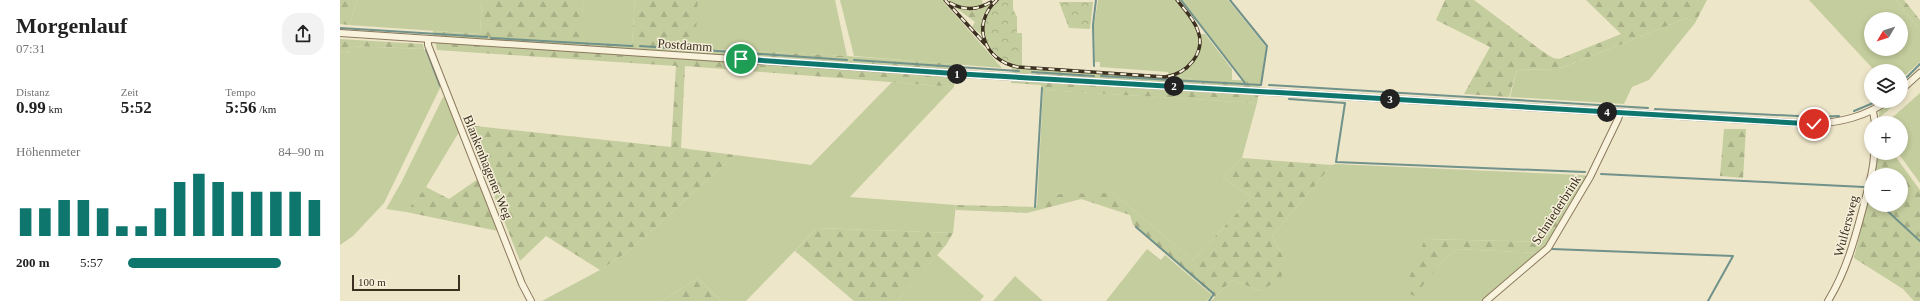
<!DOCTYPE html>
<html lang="de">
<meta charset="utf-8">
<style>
body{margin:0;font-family:"Times New Roman",serif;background:#f2f2f2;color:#222;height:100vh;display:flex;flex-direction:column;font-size:15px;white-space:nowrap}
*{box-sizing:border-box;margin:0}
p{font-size:13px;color:#767676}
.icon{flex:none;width:22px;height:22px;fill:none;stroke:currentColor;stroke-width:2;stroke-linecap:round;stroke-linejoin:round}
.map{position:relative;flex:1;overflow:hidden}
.side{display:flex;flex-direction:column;background:#fff;width:340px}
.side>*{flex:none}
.needle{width:26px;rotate:231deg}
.tools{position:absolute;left:1524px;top:12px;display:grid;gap:8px}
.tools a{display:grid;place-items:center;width:44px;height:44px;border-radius:50%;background:#fff;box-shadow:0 2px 6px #0003;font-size:20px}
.scale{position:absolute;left:12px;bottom:10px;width:108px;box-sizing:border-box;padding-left:4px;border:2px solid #3c3021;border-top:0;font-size:11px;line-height:14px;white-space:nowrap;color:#3c3021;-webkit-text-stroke:3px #f6efd9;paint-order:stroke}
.pin{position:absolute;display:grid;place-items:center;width:34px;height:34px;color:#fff;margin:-17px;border:2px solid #fff;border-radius:50%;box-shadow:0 1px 4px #0007}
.km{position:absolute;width:20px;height:20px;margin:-10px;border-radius:50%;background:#222;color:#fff;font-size:11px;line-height:20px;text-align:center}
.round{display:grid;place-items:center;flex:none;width:42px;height:42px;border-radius:16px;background:#f2f2f2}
.overview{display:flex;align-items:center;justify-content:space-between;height:68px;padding:0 16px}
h1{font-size:22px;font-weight:600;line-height:30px}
.metrics{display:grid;grid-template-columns:repeat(3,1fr);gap:6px;height:68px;padding:4px 16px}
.metrics div{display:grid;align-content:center}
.metrics b{font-size:17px;font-weight:600}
.metrics small{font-size:11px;font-weight:400}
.metrics p{font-size:11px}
.chart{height:112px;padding:8px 16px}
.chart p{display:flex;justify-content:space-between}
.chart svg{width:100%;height:72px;margin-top:4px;stroke:#0f766e;stroke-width:6}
ul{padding:0 16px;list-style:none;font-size:13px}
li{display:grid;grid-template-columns:64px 48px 1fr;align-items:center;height:30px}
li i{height:10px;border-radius:5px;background:#0f766e}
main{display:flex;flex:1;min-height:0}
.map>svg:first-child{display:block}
</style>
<main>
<section class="side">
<div class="overview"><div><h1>Morgenlauf</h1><p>07:31</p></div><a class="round"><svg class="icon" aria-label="share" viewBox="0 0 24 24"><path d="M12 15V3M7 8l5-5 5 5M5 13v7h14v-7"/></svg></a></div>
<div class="metrics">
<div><p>Distanz</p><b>0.99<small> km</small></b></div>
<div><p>Zeit</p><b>5:52</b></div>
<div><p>Tempo</p><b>5:56<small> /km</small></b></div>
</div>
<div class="chart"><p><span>Höhenmeter</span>84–90 m</p>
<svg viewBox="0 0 160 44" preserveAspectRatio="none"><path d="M5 44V27M15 44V27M25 44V22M35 44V22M45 44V27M55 44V38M65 44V38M75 44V27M85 44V11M95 44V6M105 44V11M115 44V17M125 44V17M135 44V17M145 44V17M155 44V22"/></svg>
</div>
<ul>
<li><b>200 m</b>5:57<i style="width:78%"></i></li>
</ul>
</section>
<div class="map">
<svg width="1580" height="301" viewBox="0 0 1580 301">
<defs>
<pattern id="forest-firs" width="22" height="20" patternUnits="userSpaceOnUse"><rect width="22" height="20" fill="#c4cd9d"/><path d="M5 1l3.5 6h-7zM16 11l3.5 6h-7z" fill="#a9b087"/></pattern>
<pattern id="park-crowns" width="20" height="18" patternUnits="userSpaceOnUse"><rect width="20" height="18" fill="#c4cd9d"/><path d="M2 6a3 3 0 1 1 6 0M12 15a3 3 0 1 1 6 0" fill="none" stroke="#a9b087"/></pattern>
</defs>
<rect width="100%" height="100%" fill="#eee6c9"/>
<g fill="#c4cd9d" fill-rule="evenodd">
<path d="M 18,0 L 142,0 L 140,34 L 9,25 Z"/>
<path d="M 243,0 L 295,0 L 292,45 L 240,42 Z"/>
<path d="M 358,0 L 495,0 L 507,56 L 354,48 Z"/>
<path d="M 500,0 L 602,0 L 662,68 L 514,56 Z"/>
<path d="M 608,0 L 642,0 L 643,5 C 631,10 619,7 608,0 Z"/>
<path d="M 758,0 L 835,0 C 842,9 853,19 857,31 C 865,51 847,69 829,75 L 828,72 L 760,67 L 760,62 L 755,62 L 754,25 Z"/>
<path d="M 842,0 L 888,0 L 926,47 L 921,81 L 904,81 Z"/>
<path d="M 1469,0 L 1556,0 L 1580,30 L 1580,62 L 1561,79 L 1561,71 L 1535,71 ZM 1531,19 L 1561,19 L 1561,49 L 1531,49 Z"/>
<path d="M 1347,18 L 1355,23 L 1309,80 L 1292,87 L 1284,104 L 1170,97 L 1177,70 L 1219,69 Z"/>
<path d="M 861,34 L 865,34 L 892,69 L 892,81 L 841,78 L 840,74 C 855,65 861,52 861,34 Z"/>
<path d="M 11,46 L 84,49 L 100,88 L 44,203 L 13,236 L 0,245 L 0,51 L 9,53 Z"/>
<path d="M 552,82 L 614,87 L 510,197 L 616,205 L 613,233 L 477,228 L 406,301 L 381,301 L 358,278 L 322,301 L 202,301 L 260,270 L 290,250 L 395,155 L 471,165 Z"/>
<path d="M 703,90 L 917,103 L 902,158 L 883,178 L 912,197 L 853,260 L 773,193 L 697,206 Z"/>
<path d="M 1580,93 L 1580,183 L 1558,153 L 1561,153 L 1561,123 L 1546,123 Z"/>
<path d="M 103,97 L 105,98 L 119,132 L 86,187 L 66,212 L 46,209 L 62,181 Z"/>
<path d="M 995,164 L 1241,175 L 1204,242 L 1085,239 L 1073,296 L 1105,259 L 1117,249 L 1198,253 L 1142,301 L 871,301 L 892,280 L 921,291 L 945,261 L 932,236 L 992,165 Z"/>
<path d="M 807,249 L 821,260 L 825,255 L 872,295 L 867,301 L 766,301 Z"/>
<path d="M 597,255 L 644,296 L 640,301 L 557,301 Z"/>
<path d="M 675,276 L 703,301 L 653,301 Z"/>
</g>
<g fill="url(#forest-firs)">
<path d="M 0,0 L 18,0 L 9,25 L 0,24 Z"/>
<path d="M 142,0 L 243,0 L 241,42 L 292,45 L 295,0 L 358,0 L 355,48 L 507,56 L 616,64 L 614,87 L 345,66 L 341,148 L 395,155 L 290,250 L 260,270 L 206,236 L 180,261 L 126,125 L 331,147 L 336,66 L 97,50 L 93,31 L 140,34 Z"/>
<path d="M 1105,0 L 1134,0 L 1202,51 L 1213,58 L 1219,59 L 1281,34 L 1246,0 L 1367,0 L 1355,23 L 1347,18 L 1219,69 L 1177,70 L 1169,97 L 1124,94 L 1150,47 L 1096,20 Z"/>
<path d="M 1556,0 L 1564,0 L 1580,20 L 1580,30 Z"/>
<path d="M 651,4 L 642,17 L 642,35 L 632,27 L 635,22 L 612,5 C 626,13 637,11 651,4 Z"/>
<path d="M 0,39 L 83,44 L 84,49 L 11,46 L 9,53 L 0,51 Z"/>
<path d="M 672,67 L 823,78 L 840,74 L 841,78 L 921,81 L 917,103 L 701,90 L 701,85 L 671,83 Z"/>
<path d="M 1552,101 L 1559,101 L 1539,118 L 1539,111 Z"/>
<path d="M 1384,129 L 1406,129 L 1403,178 L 1380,176 Z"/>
<path d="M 1536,153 L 1553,153 L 1580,190 L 1580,301 L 1574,301 L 1563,289 L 1514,258 L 1531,188 L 1531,205 L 1561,205 L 1561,175 L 1533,175 Z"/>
<path d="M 902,158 L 992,165 L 932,236 L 945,261 L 941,278 L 921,291 L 892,280 L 875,297 L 793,225 L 790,215 L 741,199 L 687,213 L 616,210 L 616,205 L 694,207 L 720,194 L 773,193 L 853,260 L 912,197 L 883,178 Z"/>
<path d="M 1241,175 L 1248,176 L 1206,247 L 1198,253 L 1117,249 L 1105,259 L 1074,296 L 1064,291 L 1085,239 L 1204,242 Z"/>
<path d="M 138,179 L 158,231 L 66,212 L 86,187 L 109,199 Z"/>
<path d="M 477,228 L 613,233 L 606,245 L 557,301 L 514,301 L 455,251 Z"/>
<path d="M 358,278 L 381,301 L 322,301 Z"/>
</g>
<g fill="url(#park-crowns)">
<path d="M 659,0 L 673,0 L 673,9 L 677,17 L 677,33 L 682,33 L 682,66 C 660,65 636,40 645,17 C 648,10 653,5 659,0 Z"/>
<path d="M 719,2 L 753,2 L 750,29 L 729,28 Z"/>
</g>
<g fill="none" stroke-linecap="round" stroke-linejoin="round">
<g stroke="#70928b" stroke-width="2">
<path d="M 841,0 L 905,83"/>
<path d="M 0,28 L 147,37"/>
<path d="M 151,38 L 292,46"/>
<path d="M 300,46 L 342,49"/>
<path d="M 349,49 L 507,60"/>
<path d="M 86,50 L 100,86"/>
<path d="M 514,60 L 679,71"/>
<path d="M 754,66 L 753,25 L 756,0"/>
<path d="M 692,72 L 754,76"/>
<path d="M 761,76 L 921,85 L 927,46 L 890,0"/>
<path d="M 1561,83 L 1580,64"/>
<path d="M 929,85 L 1308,108"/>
<path d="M 949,99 L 1005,103 L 996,162 L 1245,172"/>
<path d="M 1315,109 L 1477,117 L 1499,116"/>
<path d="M 1514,111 L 1538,101"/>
<path d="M 1261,174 L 1524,187"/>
<path d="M 1541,205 L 1580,241"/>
<path d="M 695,207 L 702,88"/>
<path d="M 796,227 L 874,294 L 869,301"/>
<path d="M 1212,249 L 1393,256 L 1368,301"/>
</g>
<g stroke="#8b795e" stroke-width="8">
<g id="street">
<path d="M 0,33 L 622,74 L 1474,124 C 1501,122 1525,117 1547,101"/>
<path d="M 88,40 L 88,45 L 182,284 L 191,301"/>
<path d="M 1561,90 L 1580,73"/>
<path d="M 1533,111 L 1535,123"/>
<path d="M 1146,301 L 1208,248 L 1250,177 L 1278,119 L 1280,113"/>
<path d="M 1488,301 C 1507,270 1515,238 1524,204 C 1528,188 1534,170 1534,153"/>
</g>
</g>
<use href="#street" stroke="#f9f2dd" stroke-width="6"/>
<g stroke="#3c3021" stroke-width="3.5">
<g id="rail">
<path d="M 605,0 L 645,44"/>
<path d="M 657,0 C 630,24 644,61 678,67 L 825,77 C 847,74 866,53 858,31 C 854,19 844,9 837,0"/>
<path d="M 610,3 C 625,11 637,10 651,2"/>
</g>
</g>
<use href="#rail" stroke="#f6efd9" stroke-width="2" stroke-dasharray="6" stroke-linecap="butt"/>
</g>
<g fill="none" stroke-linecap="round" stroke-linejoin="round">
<g stroke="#fff" stroke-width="8">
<path id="route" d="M 401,59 L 622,74 L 1474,124"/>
</g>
<use href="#route" stroke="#0f766e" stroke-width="5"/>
</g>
<g text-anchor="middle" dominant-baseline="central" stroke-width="3" stroke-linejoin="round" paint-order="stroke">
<g font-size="13" fill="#3c3021" stroke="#f6efd9">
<text transform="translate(345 45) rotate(4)">Postdamm</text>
<text transform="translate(148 167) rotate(68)">Blankenhagener Weg</text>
<text transform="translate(1216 210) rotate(-57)">Schniederbrink</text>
<text transform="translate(1506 226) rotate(-75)">Wulfersweg</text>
</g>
</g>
</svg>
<div class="tools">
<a><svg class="needle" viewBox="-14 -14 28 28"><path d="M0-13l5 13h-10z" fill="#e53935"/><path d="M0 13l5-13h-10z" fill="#767676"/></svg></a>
<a><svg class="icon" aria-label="layers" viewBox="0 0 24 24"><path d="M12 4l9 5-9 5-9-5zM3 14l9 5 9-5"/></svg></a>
<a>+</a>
<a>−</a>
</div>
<div class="scale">100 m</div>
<div class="pin" style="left:401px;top:59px;background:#1e9e55"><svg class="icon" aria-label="arrive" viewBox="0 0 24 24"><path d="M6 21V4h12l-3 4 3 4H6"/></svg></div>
<div class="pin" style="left:1474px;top:124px;background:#d93025"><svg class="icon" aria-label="check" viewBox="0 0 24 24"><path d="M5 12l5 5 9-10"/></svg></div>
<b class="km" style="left:617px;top:74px">1</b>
<b class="km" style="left:834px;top:86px">2</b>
<b class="km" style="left:1050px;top:99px">3</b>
<b class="km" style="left:1267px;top:112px">4</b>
</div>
</main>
